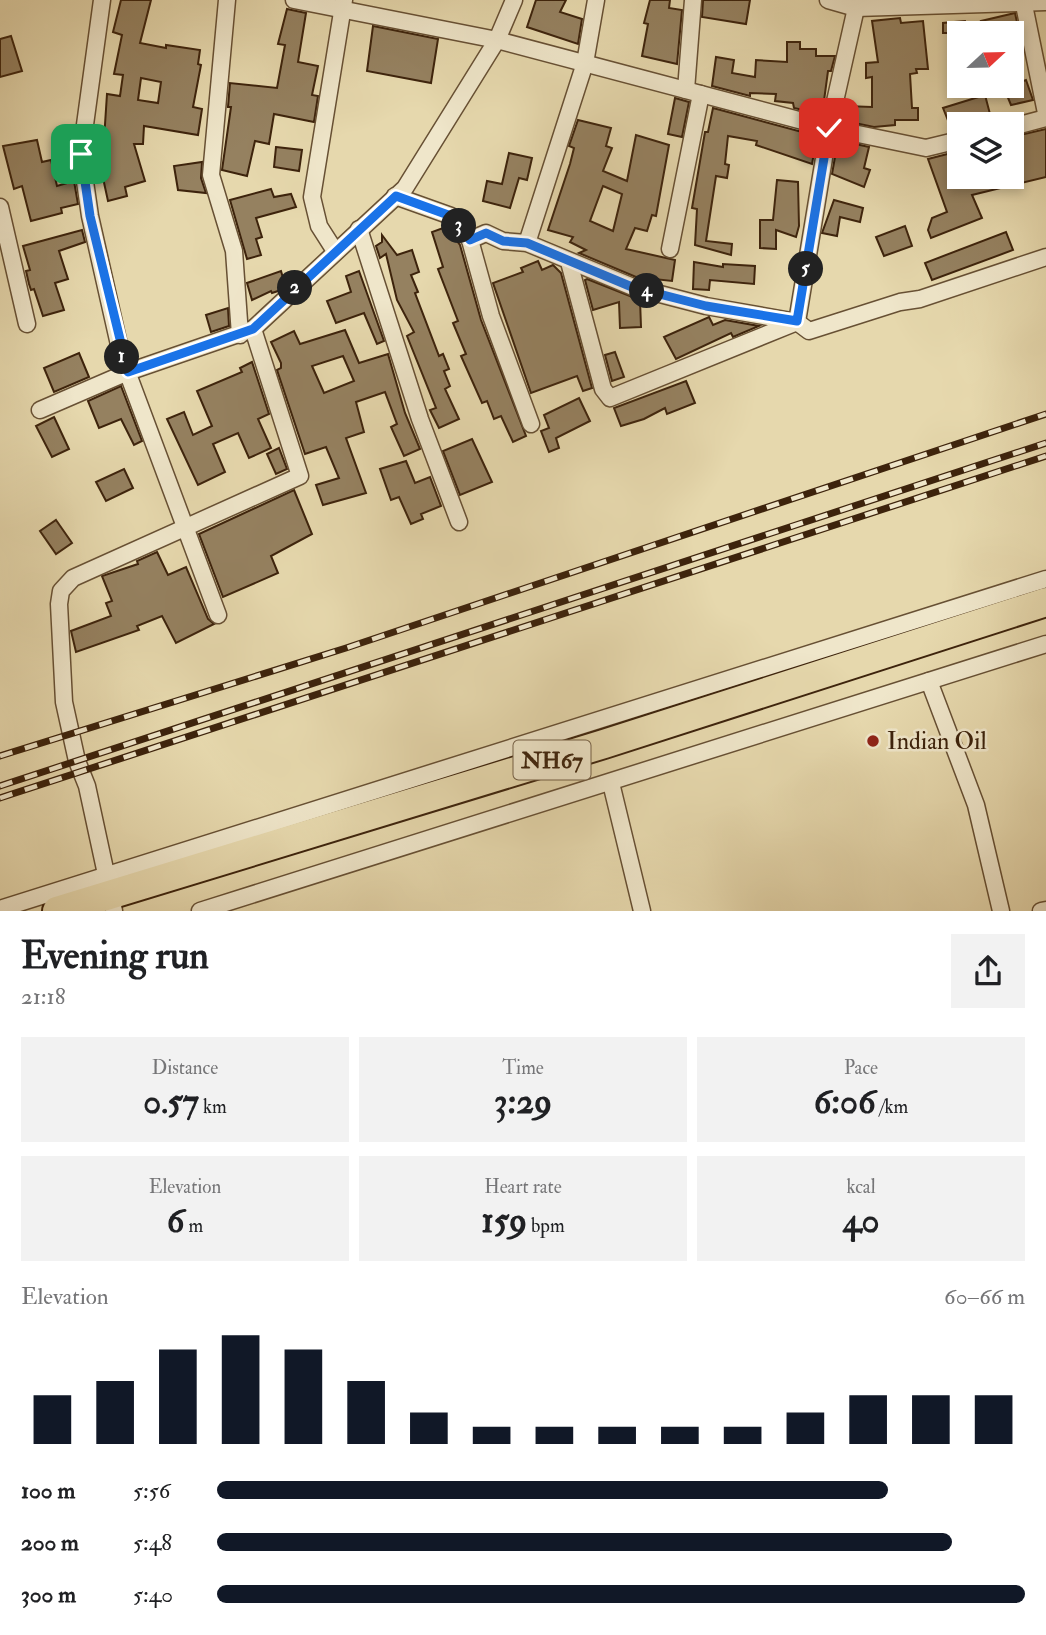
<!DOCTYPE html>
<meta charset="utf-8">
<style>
body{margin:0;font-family:"IM FELL Double Pica",serif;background:#f2f2f2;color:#202124;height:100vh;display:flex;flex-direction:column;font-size:26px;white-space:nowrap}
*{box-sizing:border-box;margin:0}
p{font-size:23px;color:#757577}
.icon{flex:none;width:38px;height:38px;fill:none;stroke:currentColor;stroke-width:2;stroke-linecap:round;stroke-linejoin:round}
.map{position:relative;height:911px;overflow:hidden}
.sheet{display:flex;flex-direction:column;background:#fff;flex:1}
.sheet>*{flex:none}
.needle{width:46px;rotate:68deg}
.controls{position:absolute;left:947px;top:21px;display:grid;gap:14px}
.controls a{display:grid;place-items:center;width:77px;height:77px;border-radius:0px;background:#fff;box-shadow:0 4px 10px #0003;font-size:35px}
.pin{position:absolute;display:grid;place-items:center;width:60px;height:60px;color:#fff;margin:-30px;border-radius:14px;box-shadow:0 4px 10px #0006}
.km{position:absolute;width:35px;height:35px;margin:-18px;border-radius:50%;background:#222;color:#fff;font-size:19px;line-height:35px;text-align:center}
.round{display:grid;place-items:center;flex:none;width:74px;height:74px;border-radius:0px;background:#f2f2f2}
.head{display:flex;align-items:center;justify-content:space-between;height:119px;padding:0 21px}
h1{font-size:38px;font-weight:700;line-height:52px}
.figures{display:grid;grid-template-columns:repeat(3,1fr);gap:10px;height:119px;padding:7px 21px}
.figures div{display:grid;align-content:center;border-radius:0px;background:#f2f2f2;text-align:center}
.figures b{font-size:35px;font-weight:700}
.figures small{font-size:19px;font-weight:400}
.figures p{font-size:19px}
.chart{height:196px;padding:14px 21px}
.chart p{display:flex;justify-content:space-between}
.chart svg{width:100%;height:126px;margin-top:7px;stroke:#111827;stroke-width:6}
ul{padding:0 21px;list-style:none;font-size:23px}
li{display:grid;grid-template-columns:112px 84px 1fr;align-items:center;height:52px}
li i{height:18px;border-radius:9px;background:#111827}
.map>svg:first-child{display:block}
</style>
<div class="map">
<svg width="1046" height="911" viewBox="0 0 1046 911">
<rect width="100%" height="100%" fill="#e6d8ad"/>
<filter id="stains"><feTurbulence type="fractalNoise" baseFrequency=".00286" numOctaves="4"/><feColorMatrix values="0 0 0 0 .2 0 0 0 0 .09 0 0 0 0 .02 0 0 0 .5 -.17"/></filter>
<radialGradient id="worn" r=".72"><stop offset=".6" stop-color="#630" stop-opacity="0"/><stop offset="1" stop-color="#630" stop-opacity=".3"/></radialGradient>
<g fill="#958160" stroke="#3d230c" stroke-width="2" fill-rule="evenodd">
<path d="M 121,0 L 151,0 L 140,43 L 166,48 L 166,45 L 200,50 L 198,64 L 201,65 L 193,107 L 202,109 L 198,135 L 144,126 L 143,144 L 134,144 L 145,181 L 125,187 L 127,196 L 108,201 L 98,155 L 103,155 L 107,94 L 120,96 L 123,75 L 114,74 L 122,35 L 113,32 ZM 141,78 L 161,82 L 158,103 L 138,100 Z"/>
<path d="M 536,0 L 566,0 L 560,12 L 582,19 L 578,44 L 527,27 Z"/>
<path d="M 650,0 L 670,0 L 669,8 L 682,10 L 677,64 L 642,56 L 648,24 L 644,23 Z"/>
<path d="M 703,0 L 750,0 L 746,24 L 702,17 Z"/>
<path d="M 287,9 L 306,13 L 298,62 L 318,66 L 312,95 L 318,96 L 314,122 L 274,114 L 269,144 L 255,141 L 247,176 L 222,170 L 231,107 L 228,107 L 230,83 L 277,88 L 285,45 L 278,44 Z"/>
<path d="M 1015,13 L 1020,36 L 1012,37 L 1010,30 L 986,33 L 981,21 Z"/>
<path d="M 900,18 L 901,23 L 923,21 L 928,69 L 916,69 L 917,73 L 910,74 L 912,108 L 918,108 L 918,120 L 895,120 L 895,125 L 874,127 L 845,121 L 845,106 L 872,107 L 872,77 L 866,78 L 866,63 L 878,62 L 872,21 Z"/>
<path d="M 965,21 L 968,33 L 943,33 L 943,23 Z"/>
<path d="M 373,26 L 438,39 L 431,83 L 367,71 Z"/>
<path d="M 11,36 L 22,71 L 0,77 L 0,39 Z"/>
<path d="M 787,42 L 800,42 L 800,49 L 816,49 L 816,56 L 835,56 L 831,71 L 828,71 L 823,108 L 803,110 L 794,108 L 793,103 L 775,101 L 776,94 L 750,93 L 750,96 L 712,86 L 716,57 L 734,60 L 732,73 L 755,77 L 756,60 L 787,62 Z"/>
<path d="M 1026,80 L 1033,100 L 1011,105 L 1004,88 Z"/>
<path d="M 985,95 L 990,114 L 968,121 L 966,116 L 949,123 L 943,108 Z"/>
<path d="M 675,98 L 689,102 L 682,137 L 668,134 Z"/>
<path d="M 713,108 L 817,136 L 812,164 L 756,145 L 757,141 L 728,136 L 725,164 L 729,165 L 727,178 L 716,176 L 706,241 L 732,244 L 731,255 L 695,245 L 697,209 L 692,208 L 705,132 L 708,132 Z"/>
<path d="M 578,120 L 611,128 L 606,146 L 612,148 L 603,171 L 627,181 L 636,135 L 669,145 L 656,216 L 652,215 L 647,231 L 635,228 L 626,249 L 675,260 L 672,281 L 636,277 L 579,253 L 586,250 L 570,242 L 573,237 L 548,230 L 570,164 L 574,148 L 569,146 ZM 603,186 L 622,194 L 613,231 L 590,221 Z"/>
<path d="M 1046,129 L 1046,177 L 972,195 L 982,218 L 931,238 L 928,230 L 932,218 L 947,212 L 928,159 L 959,151 L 959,177 L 1012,177 L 1012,137 Z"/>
<path d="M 37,140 L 42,162 L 51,160 L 57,186 L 74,181 L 78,204 L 61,208 L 62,213 L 31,221 L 22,186 L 14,189 L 3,146 Z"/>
<path d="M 838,140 L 869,147 L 864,168 L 870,170 L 864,187 L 832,174 Z"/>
<path d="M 276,147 L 302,150 L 299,171 L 274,167 Z"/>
<path d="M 509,153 L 532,158 L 527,180 L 519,178 L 510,208 L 483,201 L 487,181 L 502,184 Z"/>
<path d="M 202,162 L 201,178 L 206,193 L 178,190 L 174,166 Z"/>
<path d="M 777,180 L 798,182 L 799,226 L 796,237 L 776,230 L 776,249 L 760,248 L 760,220 L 773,220 Z"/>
<path d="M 271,189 L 274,197 L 291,194 L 296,207 L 256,218 L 262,237 L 256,239 L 261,255 L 247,259 L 230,200 Z"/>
<path d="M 834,200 L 863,208 L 860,222 L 840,217 L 837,236 L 822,233 Z"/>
<path d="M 905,226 L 912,246 L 884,256 L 876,237 Z"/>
<path d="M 446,227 L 460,245 L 481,320 L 526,436 L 513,442 L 501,416 L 494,419 L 487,401 L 482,403 L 461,356 L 466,354 L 453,323 L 458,321 L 438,269 L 443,267 L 432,232 Z"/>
<path d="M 82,230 L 85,242 L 59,251 L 68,279 L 55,283 L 64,310 L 43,316 L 34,289 L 31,290 L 29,284 L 26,271 L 30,270 L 23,246 Z"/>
<path d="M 1006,232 L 1013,250 L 932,280 L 925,263 Z"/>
<path d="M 382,235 L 397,255 L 412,250 L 419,272 L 411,275 L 418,292 L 415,293 L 439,356 L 443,354 L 449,369 L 444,371 L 450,386 L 445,389 L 459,419 L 439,428 L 430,410 L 436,408 L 407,336 L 414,332 L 397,300 L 386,254 L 380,258 L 376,246 L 382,242 Z"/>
<path d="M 538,261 L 542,270 L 553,265 L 561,273 L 592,388 L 583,391 L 577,376 L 531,393 L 493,283 L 523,272 L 521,268 Z"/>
<path d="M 694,262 L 723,267 L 723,264 L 755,266 L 754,284 L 710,280 L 709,290 L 693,289 Z"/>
<path d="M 281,271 L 285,285 L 278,291 L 272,293 L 271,291 L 252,300 L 247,283 Z"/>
<path d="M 359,271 L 384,341 L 377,344 L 364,313 L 336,323 L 327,301 L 351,292 L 346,276 Z"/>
<path d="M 587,279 L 640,300 L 641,327 L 620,328 L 619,302 L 593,310 L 585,280 Z"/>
<path d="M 228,308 L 229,326 L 211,332 L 206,315 Z"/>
<path d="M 709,317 L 713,325 L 725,320 L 759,326 L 733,337 L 731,333 L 676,359 L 664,337 Z"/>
<path d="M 345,330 L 359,363 L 388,354 L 405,413 L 420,449 L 404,456 L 391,427 L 397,424 L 385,392 L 356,402 L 364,432 L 346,438 L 366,493 L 323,505 L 316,485 L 339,478 L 326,447 L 305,454 L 277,370 L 281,368 L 281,363 L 271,342 L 294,331 L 300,344 ZM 343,356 L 354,381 L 324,393 L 312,366 Z"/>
<path d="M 615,352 L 624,377 L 612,381 L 605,355 Z"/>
<path d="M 79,353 L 89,377 L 54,392 L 44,368 Z"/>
<path d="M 252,362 L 269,414 L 258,419 L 271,448 L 249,458 L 238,433 L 213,444 L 225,472 L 198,485 L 167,419 L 184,412 L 193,435 L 212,426 L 197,391 L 242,372 L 240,368 Z"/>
<path d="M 686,381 L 695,403 L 667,414 L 665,408 L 644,419 L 621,426 L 614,408 Z"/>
<path d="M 121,386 L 142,441 L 134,445 L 121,419 L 99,428 L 88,401 Z"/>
<path d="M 579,398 L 590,421 L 556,438 L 559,448 L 549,452 L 541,431 L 549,428 L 544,415 Z"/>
<path d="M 54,417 L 69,449 L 52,457 L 36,426 Z"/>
<path d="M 472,439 L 492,482 L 460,495 L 443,451 Z"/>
<path d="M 279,448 L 287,469 L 276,474 L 267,454 Z"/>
<path d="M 406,461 L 415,483 L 430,477 L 441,506 L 421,514 L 423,519 L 411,524 L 399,497 L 391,500 L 380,469 Z"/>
<path d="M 124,469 L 133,488 L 106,501 L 96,482 Z"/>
<path d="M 294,490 L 312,534 L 271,556 L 278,573 L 223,597 L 199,534 Z"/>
<path d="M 56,520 L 72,543 L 56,554 L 40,531 Z"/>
<path d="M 157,552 L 168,575 L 186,567 L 208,619 L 214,624 L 176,643 L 162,616 L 137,626 L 139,630 L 76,652 L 71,631 L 111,616 L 106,603 L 112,601 L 102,576 L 138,564 L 137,561 Z"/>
</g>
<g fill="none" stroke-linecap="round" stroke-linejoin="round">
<g stroke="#675034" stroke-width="19">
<g id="street">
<path d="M 102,0 L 81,154 L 90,216 L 122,358 L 218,615"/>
<path d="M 227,0 L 211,175 L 234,251 L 240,335"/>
<path d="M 294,0 L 497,40 L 829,128 L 926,148 L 959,140"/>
<path d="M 828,0 L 856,8 L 1046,2"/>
<path d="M 1023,0 L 1046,113"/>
<path d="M 686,90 L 693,0"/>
<path d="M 1012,127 L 1046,118"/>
<path d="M 395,196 L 451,216 L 470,240 L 491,316 L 531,424"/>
<path d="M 0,207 L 27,324"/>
<path d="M 359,229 L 420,419 L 459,522"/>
<path d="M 470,240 L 486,233 L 503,241 L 527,243 L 633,287 L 706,306 L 797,322 L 809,331 L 900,302 L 920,299 L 1046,257"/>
<path d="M 527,243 L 585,63 L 596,0"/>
<path d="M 670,249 L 701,94"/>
<path d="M 335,251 L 319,226 L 312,197 L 344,0"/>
<path d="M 569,262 L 603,389 L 610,398 L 797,322 L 829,128 L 856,8"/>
<path d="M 40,410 L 128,372 L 253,329 L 405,188 L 497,40 L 514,0"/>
<path d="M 929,681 L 976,805 L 1001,911"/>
<path d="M 611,783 L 642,911"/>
<path d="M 0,909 L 1046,579"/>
<path d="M 114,911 L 87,786 L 77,761 L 64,702 L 59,604 L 61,591 L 73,578 L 300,476 L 253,329"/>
<path d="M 200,911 L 1046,644"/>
<path d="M 1041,911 L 1046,910"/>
</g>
</g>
<g stroke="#3d230c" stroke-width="32">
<path id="highway" d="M 57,911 L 604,744 L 1046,602"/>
</g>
<use href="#street" stroke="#efe6ca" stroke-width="16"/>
<use href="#highway" stroke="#e6d8ad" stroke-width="28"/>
<g stroke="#3d230c" stroke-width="7">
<g id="rail">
<path d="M 0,756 L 346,648 L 1046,414"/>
<path d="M 0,786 L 1046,443"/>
<path d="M 0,798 L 1046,456"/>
</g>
</g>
<use href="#rail" stroke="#efe6ca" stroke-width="4.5" stroke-dasharray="13" stroke-linecap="butt"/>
</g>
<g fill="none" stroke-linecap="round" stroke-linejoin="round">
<g stroke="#fff" stroke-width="14">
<path id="route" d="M 81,154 L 90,216 L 128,372 L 253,329 L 396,196 L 451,216 L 470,240 L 486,233 L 503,241 L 527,243 L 632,287 L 706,306 L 797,321 L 829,128"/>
</g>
<use href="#route" stroke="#1a73e8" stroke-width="9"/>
</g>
<circle fill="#8f2418" stroke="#efe6ca" stroke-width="2.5" cx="873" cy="741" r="7"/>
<g text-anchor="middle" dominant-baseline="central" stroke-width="5" stroke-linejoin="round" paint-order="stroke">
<rect fill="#efe6ca" stroke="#725e45" stroke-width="2" x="513.5" y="740.5" width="77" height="39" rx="5"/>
<g font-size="23" font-weight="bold" fill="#3d230c">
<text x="552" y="760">NH67</text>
</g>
<g font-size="24" fill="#3d230c" stroke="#efe6ca" text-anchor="start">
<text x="887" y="741">Indian Oil</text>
</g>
</g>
<rect width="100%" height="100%" filter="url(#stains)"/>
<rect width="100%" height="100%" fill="url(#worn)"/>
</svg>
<div class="controls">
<a><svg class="needle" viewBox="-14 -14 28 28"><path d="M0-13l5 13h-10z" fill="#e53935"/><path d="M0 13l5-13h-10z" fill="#757577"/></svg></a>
<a><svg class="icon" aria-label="layers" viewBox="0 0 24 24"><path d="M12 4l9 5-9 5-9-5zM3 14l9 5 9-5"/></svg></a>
</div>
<div class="pin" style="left:81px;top:154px;background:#1e9e55"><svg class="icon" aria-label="arrive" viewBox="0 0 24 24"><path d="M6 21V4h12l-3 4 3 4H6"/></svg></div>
<div class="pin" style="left:829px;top:128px;background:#d93025"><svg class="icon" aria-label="check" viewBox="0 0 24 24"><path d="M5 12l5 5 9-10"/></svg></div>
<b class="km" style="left:122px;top:357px">1</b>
<b class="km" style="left:295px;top:288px">2</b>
<b class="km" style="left:459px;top:226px">3</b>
<b class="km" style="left:647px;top:291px">4</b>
<b class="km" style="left:806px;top:269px">5</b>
</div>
<section class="sheet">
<div class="head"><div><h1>Evening run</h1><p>21:18</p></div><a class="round"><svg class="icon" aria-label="share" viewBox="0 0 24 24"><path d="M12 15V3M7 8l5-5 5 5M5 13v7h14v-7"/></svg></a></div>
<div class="figures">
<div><p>Distance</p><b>0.57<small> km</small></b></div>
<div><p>Time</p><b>3:29</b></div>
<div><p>Pace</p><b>6:06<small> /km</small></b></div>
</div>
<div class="figures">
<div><p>Elevation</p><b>6<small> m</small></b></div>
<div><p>Heart rate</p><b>159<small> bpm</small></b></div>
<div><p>kcal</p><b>40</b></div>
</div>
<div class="chart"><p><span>Elevation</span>60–66 m</p>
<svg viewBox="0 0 160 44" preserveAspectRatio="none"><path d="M5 44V27M15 44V22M25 44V11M35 44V6M45 44V11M55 44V22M65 44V33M75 44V38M85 44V38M95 44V38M105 44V38M115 44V38M125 44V33M135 44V27M145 44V27M155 44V27"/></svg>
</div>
<ul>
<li><b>100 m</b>5:56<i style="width:83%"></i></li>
<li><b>200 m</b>5:48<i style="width:91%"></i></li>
<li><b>300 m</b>5:40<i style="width:100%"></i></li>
</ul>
</section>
